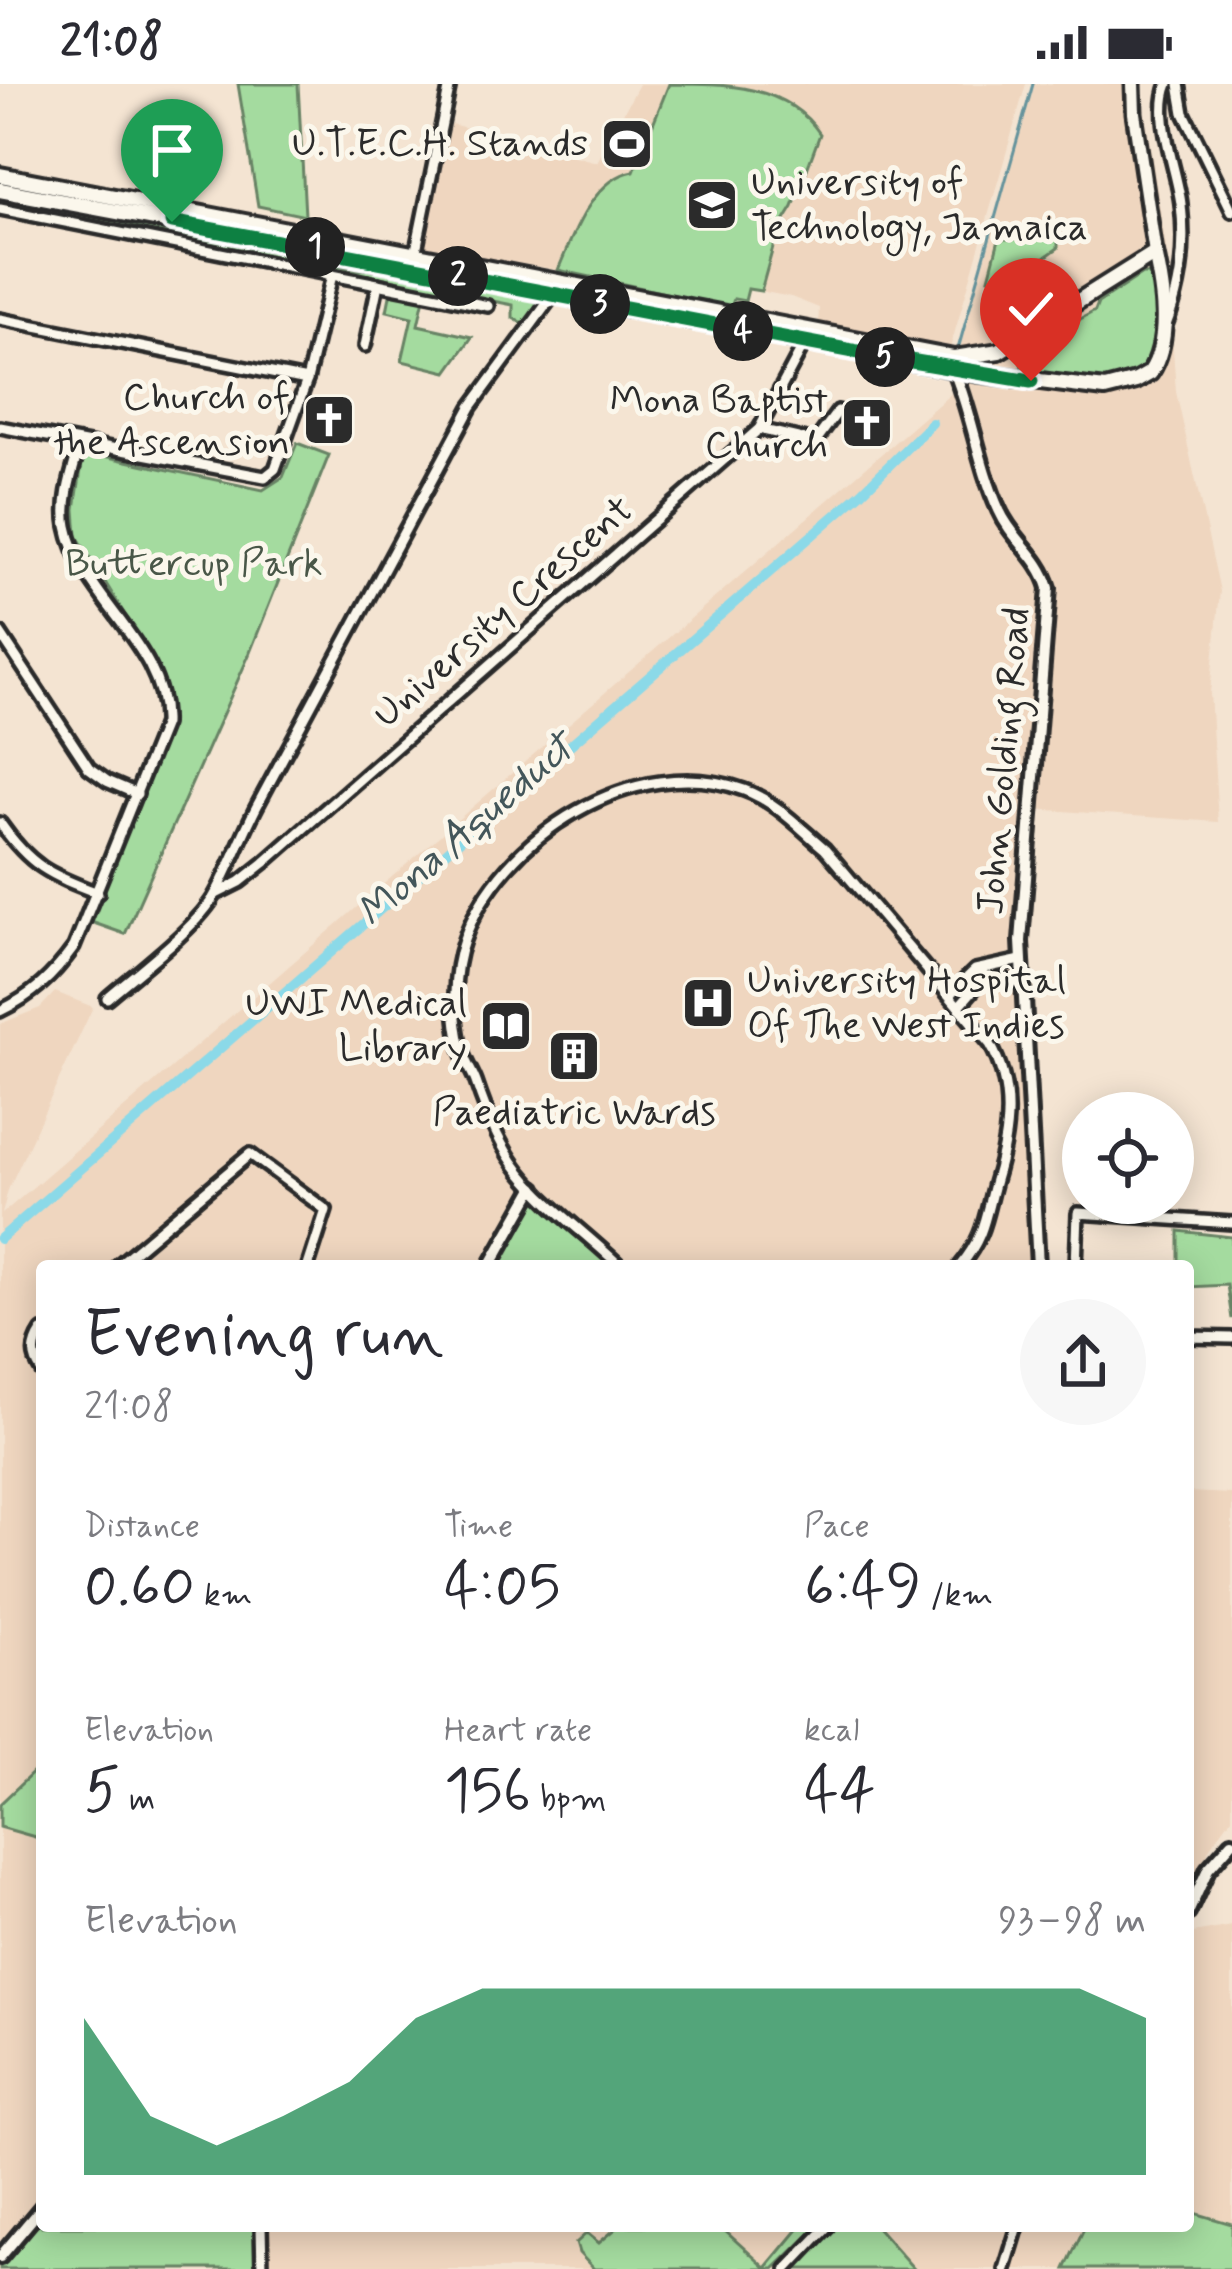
<!DOCTYPE html>
<meta charset="utf-8">
<style>
body{margin:0;font-family:Mynerve,sans-serif;background:#f7f7f7;color:#2b2b33;height:100vh;display:flex;flex-direction:column;font-size:45px;white-space:nowrap}
*{box-sizing:border-box;margin:0}
p{font-size:39px;color:#7c7c81}
.icon{flex:none;width:66px;height:66px;fill:none;stroke:currentColor;stroke-width:2;stroke-linecap:round;stroke-linejoin:round}
.map{position:relative;flex:1;overflow:hidden}
.panel{position:absolute;left:36px;top:1176px;width:1158px;height:972px;display:flex;flex-direction:column;background:#fff;border-radius:12px;box-shadow:0 6px 30px #0003}
.panel>*{flex:none}
.controls{position:absolute;left:1062px;top:1008px;display:grid;gap:24px}
.controls a{display:grid;place-items:center;width:132px;height:132px;border-radius:50%;background:#fff;box-shadow:0 6px 30px #0003;font-size:60px}
.pin{position:absolute;display:grid;place-items:center;width:102px;height:102px;color:#fff;margin:-123px -51px;border-radius:50% 50% 50% 0;rotate:-45deg;box-shadow:0 0 12px #0007}
.pin .icon{rotate:45deg}
.km{position:absolute;width:60px;height:60px;margin:-30px;border-radius:50%;background:#222;color:#fff;font-size:33px;line-height:60px;text-align:center}
.round{display:grid;place-items:center;flex:none;width:126px;height:126px;border-radius:63px;background:#f7f7f7}
.headline{display:flex;align-items:center;justify-content:space-between;height:204px;padding:0 48px}
h1{font-size:66px;font-weight:600;line-height:90px}
.metrics{display:grid;grid-template-columns:repeat(3,1fr);gap:18px;height:204px;padding:12px 48px}
.metrics div{display:grid;align-content:center}
.metrics b{font-size:60px;font-weight:600}
.metrics small{font-size:33px;font-weight:400}
.metrics p{font-size:33px}
.chart{height:336px;padding:24px 48px}
.chart p{display:flex;justify-content:space-between}
.chart svg{width:100%;height:216px;margin-top:12px;fill:#0b8043;opacity:.7}
.status{display:flex;justify-content:space-between;align-items:center;height:84px;padding:0 60px;background:#fff;direction:ltr}
.status svg{height:33px;fill:currentColor}
.map>svg:first-child{display:block}
</style>
<div class="status"><b>21:08</b><svg viewBox="0 0 49 12"><path d="M0 12V9h3v3zM5 12V6h3v6zM10 12V3h3v9zM15 12V0h3v12zM26 1h20v11H26zM47 4h2v5h-2z"/></svg></div>
<div class="map">
<svg width="1232" height="2185" viewBox="0 0 1232 2185">
<rect width="100%" height="100%" fill="#f4e4d2"/>
<filter id="ink" filterUnits="userSpaceOnUse"><feTurbulence type="fractalNoise" baseFrequency=".00833" numOctaves="2"/><feDisplacementMap in="SourceGraphic" scale="24" xChannelSelector="R" yChannelSelector="G"/><feConvolveMatrix kernelMatrix="1 2 1 2 8 2 1 2 1" color-interpolation-filters="sRGB"/></filter>
<g filter="url(#ink)">
<g fill="#efd6bf">
<path d="M 639,0 L 1026,0 L 949,268 L 818,243 L 819,224 L 791,213 L 749,205 L 745,217 L 734,215 L 731,223 L 558,186 L 424,163 L 451,40 L 597,78 Z"/>
<path d="M 1033,0 L 1144,0 L 1142,11 L 1166,164 L 1176,308 L 1220,507 L 1210,609 L 1218,738 L 1034,725 L 1025,845 L 1046,1182 L 42,1182 L 42,2142 L 1188,2142 L 1188,1850 L 1232,1842 L 1232,2185 L 0,2185 L 0,940 L 40,924 L 55,908 L 93,923 L 8,1106 L 2,1130 L 969,294 L 958,265 Z"/>
<path d="M 1188,1408 L 1232,1410 L 1232,1733 L 1210,1763 L 1188,1811 Z"/>
</g>
<g fill="#a4db9f" stroke="#688365" stroke-width="3">
<path d="M 238,0 L 298,0 L 305,132 L 258,122 Z"/>
<path d="M 669,0 C 725,0 787,0 820,50 L 793,123 L 777,149 L 761,207 L 748,205 L 745,217 L 734,215 L 731,223 L 558,186 C 573,151 593,94 634,87 Z"/>
<path d="M 0,112 L 295,169 L 356,186 L 375,185 L 530,214 L 541,221 L 528,243 L 513,234 L 513,221 L 0,120 Z"/>
<path d="M 999,155 L 1058,155 L 1058,164 L 1007,200 L 989,194 Z"/>
<path d="M 1142,190 L 1151,190 L 1158,198 C 1157,219 1160,245 1153,266 C 1135,319 1063,294 1023,287 L 1018,269 L 1095,227 L 1098,219 Z"/>
<path d="M 391,207 L 424,214 L 418,241 L 472,253 L 447,288 L 402,277 L 412,233 L 387,227 Z"/>
<path d="M 297,359 L 329,371 L 249,571 L 125,850 L 91,838 L 167,649 L 168,609 L 162,592 L 77,452 L 75,425 L 83,372 L 89,369 L 263,406 L 283,393 Z"/>
<path d="M 535,1109 L 615,1182 L 493,1182 Z"/>
<path d="M 1179,1147 L 1232,1153 L 1232,1235 L 1227,1201 L 1188,1203 L 1188,1182 L 1179,1182 Z"/>
<path d="M 42,1680 L 42,1755 L 0,1743 L 0,1720 Z"/>
<path d="M 42,2117 L 42,2142 L 264,2142 L 265,2185 L 0,2185 L 0,2167 Z"/>
<path d="M 1188,2127 L 1232,2140 L 1232,2185 L 1065,2185 L 1085,2142 L 1188,2142 Z"/>
<path d="M 619,2142 L 713,2142 L 725,2147 L 766,2184 L 801,2142 L 818,2142 L 774,2185 L 594,2185 L 579,2169 L 576,2159 L 587,2149 L 599,2159 Z"/>
<path d="M 837,2142 L 876,2142 L 914,2185 L 795,2185 Z"/>
</g>
<g fill="none" stroke-linecap="round" stroke-linejoin="round">
<path stroke="#65939c" stroke-width="3" d="M 958,265 L 1033,0"/>
<path stroke="#8bd9e8" stroke-width="10" d="M 0,1155 L 861,409 L 932,339"/>
<g stroke="#2b2b2b" stroke-width="18">
<g id="minor">
<path d="M 1179,0 L 1184,29 L 1232,127"/>
<path d="M 0,125 L 488,222"/>
<path d="M 415,171 L 450,0"/>
<path d="M 0,235 L 307,296"/>
<path d="M 1166,241 C 1182,201 1186,163 1181,120 C 1177,85 1154,34 1168,0"/>
<path d="M 365,262 L 378,200"/>
<path d="M 0,343 L 265,393 L 275,385 L 307,296 L 332,191"/>
<path d="M 759,345 L 815,358 L 838,327"/>
<path d="M 0,549 L 89,684 L 107,697 L 137,710"/>
<path d="M 0,739 C 30,782 50,791 98,809"/>
<path d="M 216,810 L 240,798 L 264,779 L 759,345 L 801,266"/>
<path d="M 950,910 L 975,886 L 1021,876"/>
<path d="M 107,914 C 136,889 200,841 216,809 C 231,781 242,751 257,722 L 471,323 L 557,206"/>
<path d="M 960,921 L 981,897 L 1022,898"/>
<path d="M 0,927 C 33,911 53,892 74,863 L 164,640 C 167,562 81,515 67,442 C 62,415 73,386 80,360"/>
<path d="M 117,1182 L 250,1070 L 326,1126 L 308,1182"/>
<path d="M 620,1182 C 588,1151 548,1123 520,1088 C 500,1063 486,1028 476,998 C 472,987 464,976 461,964 C 453,931 452,889 464,856 C 499,753 636,666 744,706 C 775,717 800,744 825,765 L 990,960 C 1015,1004 1009,1050 995,1096 C 985,1132 985,1152 960,1182"/>
<path d="M 1076,1182 L 1078,1129 L 1232,1139"/>
<path d="M 42,1247 C 32,1262 32,1273 42,1288"/>
<path d="M 1188,1253 L 1232,1254"/>
<path d="M 261,2142 L 262,2185"/>
<path d="M 787,2185 L 828,2142"/>
<path d="M 1005,2185 L 1018,2142"/>
</g>
</g>
<g stroke="#2b2b2b" stroke-width="20">
<g id="tertiary">
<path d="M 952,282 C 972,328 978,380 999,426 C 1012,456 1040,472 1049,504 L 1021,857 L 1038,1182"/>
<path d="M 490,1182 L 534,1104"/>
<path d="M 1188,1829 L 1208,1785 L 1232,1758"/>
<path d="M 0,2173 L 42,2123"/>
</g>
</g>
<g stroke="#2b2b2b" stroke-width="21">
<path id="secondary" d="M 1133,0 L 1134,29 L 1155,169"/>
</g>
<g stroke="#2b2b2b" stroke-width="22">
<path id="primary" d="M 0,91 L 954,274 L 999,267 L 1155,169 C 1163,205 1172,256 1150,289 L 1136,297 L 1105,305 L 975,289 L 0,106"/>
</g>
<use href="#minor" stroke="#fbf7ec" stroke-width="9"/>
<use href="#tertiary" stroke="#fbf7ec" stroke-width="10"/>
<use href="#secondary" stroke="#fbf7ec" stroke-width="12"/>
<use href="#primary" stroke="#fbf7ec" stroke-width="14"/>
</g>
</g>
<g fill="none" stroke-linecap="round" stroke-linejoin="round" filter="url(#ink)">
<g stroke="#fff" stroke-width="24">
<path id="route" d="M 172,138 L 869,270 L 1031,297"/>
</g>
<use href="#route" stroke="#0b8043" stroke-width="15"/>
</g>
<defs>
<g id="stadium-square" transform="scale(2.7)"><rect x="-9" y="-9" width="18" height="18" rx="4" fill="#2b2b2b" stroke="#fbf7ec"/><path d="M0-5a6.5 5 0 1 0 0 10a6.5 5 0 1 0 0-10ZM-3.5-1.8h7v3.6h-7Z" fill="#fff"/></g>
<g id="university-square" transform="scale(2.7)"><rect x="-9" y="-9" width="18" height="18" rx="4" fill="#2b2b2b" stroke="#fbf7ec"/><path d="M0-5L7-2L0 1L-7-2ZM-4 1L0 2.5L4 1V4Q0 6-4 4Z" fill="#fff"/></g>
<g id="church-square" transform="scale(2.7)"><rect x="-9" y="-9" width="18" height="18" rx="4" fill="#2b2b2b" stroke="#fbf7ec"/><path d="M-1.2-6h2.4v3.5h3.3v2.4h-3.3V6h-2.4V-.1h-3.3v-2.4h3.3Z" fill="#fff"/></g>
<g id="hospital-square" transform="scale(2.7)"><rect x="-9" y="-9" width="18" height="18" rx="4" fill="#2b2b2b" stroke="#fbf7ec"/><path d="M-5-5h3v3.5h4V-5h3V5h-3V1.5h-4V5h-3Z" fill="#fff"/></g>
<g id="library-square" transform="scale(2.7)"><rect x="-9" y="-9" width="18" height="18" rx="4" fill="#2b2b2b" stroke="#fbf7ec"/><path d="M-6-4Q-3-5.5-.7-3.5V5Q-3 3-6 4ZM6-4Q3-5.5 .7-3.5V5Q3 3 6 4Z" fill="#fff"/></g>
<g id="building-square" transform="scale(2.7)"><rect x="-9" y="-9" width="18" height="18" rx="4" fill="#2b2b2b" stroke="#fbf7ec"/><path d="M-4-6H4V6H1V3H-1V6H-4ZM-2.5-4.3h1.7v1.8h-1.7ZM.8-4.3h1.7v1.8H.8ZM-2.5-1h1.7V.8h-1.7ZM.8-1h1.7V.8H.8Z" fill="#fff"/></g>
</defs>
<g fill-rule="evenodd">
<use href="#stadium-square" x="627" y="60"/>
<use href="#university-square" x="712" y="121"/>
<use href="#church-square" x="329" y="336"/>
<use href="#church-square" x="867" y="339"/>
<use href="#hospital-square" x="708" y="919"/>
<use href="#library-square" x="506" y="942"/>
<use href="#building-square" x="574" y="972"/>
</g>
<g text-anchor="middle" dominant-baseline="central" stroke-width="10" stroke-linejoin="round" paint-order="stroke">
<g font-size="39" fill="#2b2b2b" stroke="#fbf7ec" text-anchor="end">
<text x="588" y="60">U.T.E.C.H. Stands</text>
<text x="751" y="99" text-anchor="start">University of<tspan x="751" dy="45">Technology, Jamaica</tspan></text>
<text x="290" y="314">Church of<tspan x="290" dy="45">the Ascension</tspan></text>
<text x="828" y="317">Mona Baptist<tspan x="828" dy="45">Church</tspan></text>
<text x="747" y="897" text-anchor="start">University Hospital<tspan x="747" dy="45">Of The West Indies</tspan></text>
<text x="467" y="920">UWI Medical<tspan x="467" dy="45">Library</tspan></text>
<text x="574" y="1029" text-anchor="middle">Paediatric Wards</text>
</g>
<g font-size="39" fill="#495748" stroke="#fbf7ec">
<text x="194" y="480">Buttercup Park</text>
</g>
<g font-size="39" fill="#2b2b2b" stroke="#fbf7ec">
<text transform="translate(504 529) rotate(-41)">University Crescent</text>
<text transform="translate(1005 677) rotate(-85)">John Golding Road</text>
</g>
<g font-size="42" font-style="italic" fill="#43565a" stroke="#fbf7ec">
<text transform="translate(466 747) rotate(-41)">Mona Aqueduct</text>
</g>
</g>
</svg>
<div class="controls">
<a><svg class="icon" aria-label="locate" viewBox="0 0 24 24"><circle cx="12" cy="12" r="6"/><path d="M12 2v4M12 18v4M2 12h4M18 12h4"/></svg></a>
</div>
<div class="pin" style="left:172px;top:138px;background:#1e9e55"><svg class="icon" aria-label="arrive" viewBox="0 0 24 24"><path d="M6 21V4h12l-3 4 3 4H6"/></svg></div>
<div class="pin" style="left:1031px;top:297px;background:#d93025"><svg class="icon" aria-label="check" viewBox="0 0 24 24"><path d="M5 12l5 5 9-10"/></svg></div>
<b class="km" style="left:315px;top:163px">1</b>
<b class="km" style="left:458px;top:192px">2</b>
<b class="km" style="left:600px;top:220px">3</b>
<b class="km" style="left:743px;top:247px">4</b>
<b class="km" style="left:885px;top:273px">5</b>
<section class="panel">
<div class="headline"><div><h1>Evening run</h1><p>21:08</p></div><a class="round"><svg class="icon" aria-label="share" viewBox="0 0 24 24"><path d="M12 15V3M7 8l5-5 5 5M5 13v7h14v-7"/></svg></a></div>
<div class="metrics">
<div><p>Distance</p><b>0.60<small> km</small></b></div>
<div><p>Time</p><b>4:05</b></div>
<div><p>Pace</p><b>6:49<small> /km</small></b></div>
</div>
<div class="metrics">
<div><p>Elevation</p><b>5<small> m</small></b></div>
<div><p>Heart rate</p><b>156<small> bpm</small></b></div>
<div><p>kcal</p><b>44</b></div>
</div>
<div class="chart"><p><span>Elevation</span>93–98 m</p>
<svg viewBox="0 0 160 44" preserveAspectRatio="none"><path d="M0 44V12L10 32L20 38L30 32L40 25L50 12L60 6L70 6L80 6L90 6L100 6L110 6L120 6L130 6L140 6L150 6L160 12V44z"/></svg>
</div>
</section>
</div>
